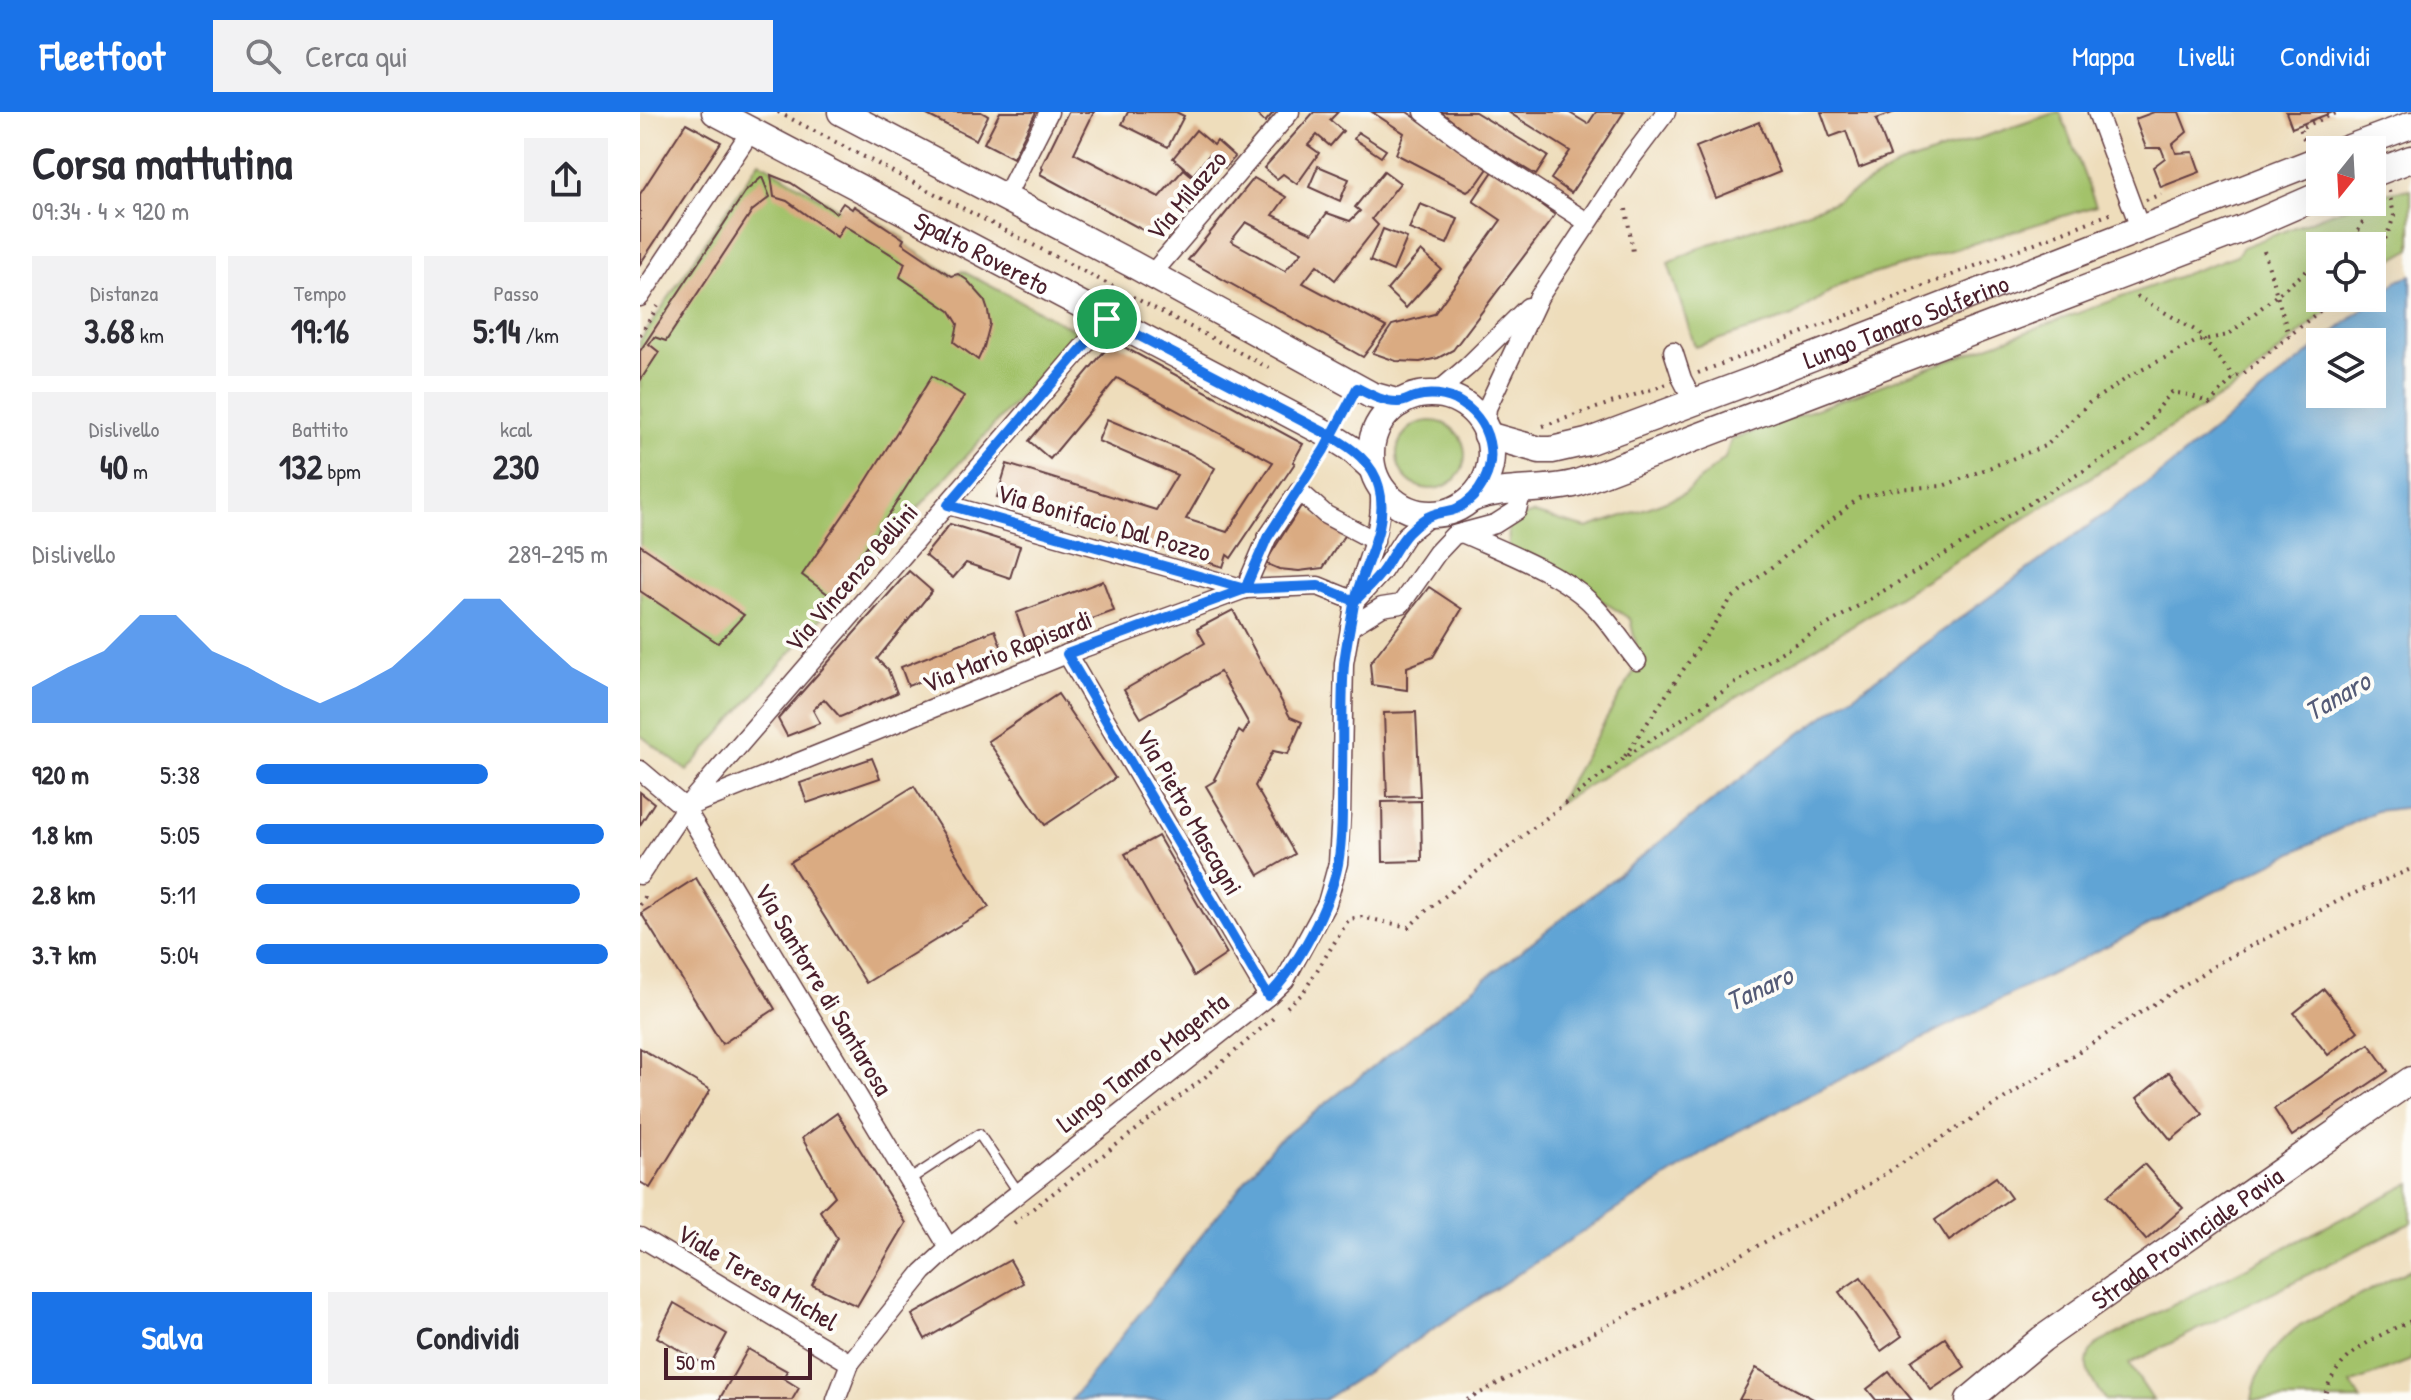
<!DOCTYPE html>
<html lang="it">
<meta charset="utf-8">
<style>
body{margin:0;font-family:"Patrick Hand",sans-serif;background:#f2f2f3;color:#2b2b33;height:100vh;display:flex;flex-direction:column;font-size:30px;white-space:nowrap}
*{box-sizing:border-box;margin:0}
p{font-size:26px;color:#7c7c81}
.icon{flex:none;width:44px;height:44px;fill:none;stroke:currentColor;stroke-width:2;stroke-linecap:round;stroke-linejoin:round}
.map{position:relative;flex:1;overflow:hidden}
.sheet{display:flex;flex-direction:column;background:#fff;width:640px}
.sheet>*{flex:none}
.needle{width:52px;rotate:198deg}
.buttons{position:absolute;left:1666px;top:24px;display:grid;gap:16px}
.buttons a{display:grid;place-items:center;width:80px;height:80px;border-radius:0px;background:#fff;box-shadow:0 8px 32px #0002;font-size:40px}
.scale{position:absolute;left:24px;bottom:20px;width:148px;box-sizing:border-box;padding-left:8px;border:4px solid #4a1f2b;border-top:0;font-size:22px;line-height:28px;white-space:nowrap;color:#4a1f2b;-webkit-text-stroke:6px #fdfcf7;paint-order:stroke}
.pin{position:absolute;display:grid;place-items:center;width:68px;height:68px;color:#fff;margin:-34px;border:4px solid #fff;border-radius:50%;box-shadow:0 2px 8px #0007}
.round{display:grid;place-items:center;flex:none;width:84px;height:84px;border-radius:0px;background:#f2f2f3}
.summary{display:flex;align-items:center;justify-content:space-between;height:136px;padding:0 32px}
h1{font-size:44px;font-weight:700;line-height:60px}
.metrics{display:grid;grid-template-columns:repeat(3,1fr);gap:12px;height:136px;padding:8px 32px}
.metrics div{display:grid;align-content:center;border-radius:0px;background:#f2f2f3;text-align:center}
.metrics b{font-size:34px;font-weight:700}
.metrics small{font-size:22px;font-weight:400}
.metrics p{font-size:22px}
.chart{height:224px;padding:16px 32px}
.chart p{display:flex;justify-content:space-between}
.chart svg{width:100%;height:144px;margin-top:8px;fill:#1a73e8;opacity:.7}
.primary-button{display:flex;gap:16px;margin-top:auto;padding:16px 32px}
.primary-button a{flex:1;height:92px;border-radius:0px;background:#1a73e8;color:#fff;font-size:32px;font-weight:700;line-height:92px;text-align:center}
.primary-button a+a{background:#f2f2f3;color:#2b2b33}
ul{padding:0 32px;list-style:none;font-size:26px}
li{display:grid;grid-template-columns:128px 96px 1fr;align-items:center;height:60px}
li i{height:20px;border-radius:10px;background:#1a73e8}
header{display:flex;align-items:center;gap:48px;box-sizing:border-box;height:112px;padding:0 40px;background:#1a73e8;color:#fff}
header strong{font-size:38px}
nav{display:flex;gap:44px;margin-inline-start:auto;font-size:28px}
.search{width:560px;height:72px;background:#f2f2f3;display:flex;align-items:center;gap:20px;box-sizing:border-box;padding:0 28px;border-radius:0px;color:#7c7c81;font-size:30px}
main{display:flex;flex:1;min-height:0}
.map>svg:first-child{display:block}
</style>
<header>
<strong>Fleetfoot</strong>
<div class="search"><svg class="icon" aria-label="search" viewBox="0 0 24 24"><circle cx="10" cy="10" r="6"/><path d="M15 15l6 6"/></svg>Cerca qui</div>
<nav><a>Mappa</a><a>Livelli</a><a>Condividi</a></nav>
</header>
<main>
<section class="sheet">
<div class="summary"><div><h1>Corsa mattutina</h1><p>09:34 · 4 × 920 m</p></div><a class="round"><svg class="icon" aria-label="share" viewBox="0 0 24 24"><path d="M12 15V3M7 8l5-5 5 5M5 13v7h14v-7"/></svg></a></div>
<div class="metrics">
<div><p>Distanza</p><b>3.68<small> km</small></b></div>
<div><p>Tempo</p><b>19:16</b></div>
<div><p>Passo</p><b>5:14<small> /km</small></b></div>
</div>
<div class="metrics">
<div><p>Dislivello</p><b>40<small> m</small></b></div>
<div><p>Battito</p><b>132<small> bpm</small></b></div>
<div><p>kcal</p><b>230</b></div>
</div>
<div class="chart"><p><span>Dislivello</span>289–295 m</p>
<svg viewBox="0 0 160 44" preserveAspectRatio="none"><path d="M0 44V33L10 27L20 22L30 11L40 11L50 22L60 27L70 33L80 38L90 33L100 27L110 17L120 6L130 6L140 17L150 27L160 33V44z"/></svg>
</div>
<ul>
<li><b>920 m</b>5:38<i style="width:66%"></i></li>
<li><b>1.8 km</b>5:05<i style="width:99%"></i></li>
<li><b>2.8 km</b>5:11<i style="width:92%"></i></li>
<li><b>3.7 km</b>5:04<i style="width:100%"></i></li>
</ul>
<div class="primary-button"><a>Salva</a><a>Condividi</a></div>
</section>
<div class="map">
<svg width="1771" height="1288" viewBox="0 0 1771 1288">
<rect width="100%" height="100%" fill="#fdfcf7"/>
<filter id="ink" filterUnits="userSpaceOnUse"><feTurbulence type="fractalNoise" baseFrequency=".0125" numOctaves="2"/><feDisplacementMap in="SourceGraphic" scale="16" xChannelSelector="R" yChannelSelector="G"/><feConvolveMatrix kernelMatrix="1 2 1 2 8 2 1 2 1" color-interpolation-filters="sRGB"/></filter>
<filter id="wash" filterUnits="userSpaceOnUse"><feTurbulence type="fractalNoise" baseFrequency=".006" numOctaves="4" result="noise"/><feDisplacementMap in="SourceGraphic" scale="32" xChannelSelector="R" yChannelSelector="G"/><feGaussianBlur stdDeviation="1.8" result="paint"/><feColorMatrix in="noise" values="0 0 0 0 0 0 0 0 0 0 0 0 0 0 0 0 0 1.4 0 .05"/><feComposite in="paint" operator="in"/></filter>
<g filter="url(#wash)">
<rect width="100%" height="100%" fill="#edb"/>
<g fill="#a3c26a" stroke="#76704a" stroke-width="2">
<path d="M 1417,0 L 1420,0 L 1456,94 L 1201,172 L 1153,204 L 1055,235 L 1028,151 L 1064,134 L 1195,90 L 1257,54 Z"/>
<path d="M 119,49 L 199,97 L 211,97 L 214,94 L 265,127 L 262,131 L 314,164 L 322,159 L 439,220 L 268,407 L 47,659 L 0,623 L 0,229 Z"/>
<path d="M 1771,77 L 1771,137 L 1732,159 L 1732,134 L 1680,134 L 1680,186 L 1701,186 L 1604,270 L 1103,581 L 917,692 L 1000,549 L 990,507 L 938,473 L 869,435 L 868,409 L 893,401 L 947,416 L 1010,395 L 1044,382 L 1085,346 L 1091,328 L 1597,143 L 1603,135 L 1720,90 L 1732,90 L 1732,86 L 1743,81 Z"/>
<circle cx="791" cy="343" r="34"/>
<path d="M 1771,1071 L 1771,1111 L 1489,1252 L 1513,1288 L 1465,1288 C 1452,1268 1436,1253 1457,1232 Z"/>
<path d="M 1771,1157 L 1771,1248 L 1711,1272 L 1721,1288 L 1612,1288 C 1616,1256 1632,1237 1656,1216 Z"/>
</g>
<path fill="#61a4d5" stroke="#566280" stroke-width="2" d="M 1771,163 L 1771,695 L 1736,699 L 1098,1019 L 684,1288 L 431,1288 L 634,1032 L 1140,636 L 1516,365 L 1680,232 L 1680,282 L 1732,282 L 1732,230 L 1682,230 L 1760,167 Z"/>
<g id="blocks">
<g fill="#daab82" fill-rule="evenodd">
<path d="M 289,0 L 341,0 L 348,4 L 336,28 L 287,3 Z"/>
<path d="M 360,0 L 396,0 L 373,46 L 344,31 Z"/>
<path d="M 428,0 L 454,0 L 434,41 L 519,85 L 544,57 L 567,77 L 524,124 L 510,122 L 400,62 L 403,57 L 401,55 Z"/>
<path d="M 488,0 L 536,0 L 544,4 L 528,35 L 482,12 Z"/>
<path d="M 614,0 L 634,0 L 625,10 Z"/>
<path d="M 674,0 L 698,0 L 690,8 L 703,19 L 690,34 L 677,23 L 668,33 L 679,41 L 657,72 L 643,62 L 637,67 L 624,56 Z"/>
<path d="M 732,0 L 767,0 L 849,55 L 837,72 L 827,79 L 756,42 L 764,21 Z"/>
<path d="M 801,0 L 835,0 L 908,44 L 896,63 L 831,24 Z"/>
<path d="M 868,0 L 928,0 L 948,12 L 956,0 L 984,0 L 931,81 L 911,67 L 930,39 Z"/>
<path d="M 1181,0 L 1255,0 L 1236,7 L 1250,44 L 1219,56 L 1206,19 L 1190,25 Z"/>
<path d="M 1514,0 L 1539,0 L 1547,20 L 1533,32 L 1536,41 L 1553,40 L 1560,60 L 1521,75 L 1513,55 L 1525,46 L 1521,36 L 1506,36 L 1495,7 Z"/>
<path d="M 1646,0 L 1693,0 L 1652,16 Z"/>
<path d="M 1119,10 L 1140,60 L 1076,86 L 1056,35 Z"/>
<path d="M 46,11 L 81,30 L 0,152 L 0,82 Z"/>
<path d="M 556,18 L 574,33 L 577,29 L 595,45 L 585,56 L 569,43 L 553,63 L 533,46 Z"/>
<path d="M 718,20 L 746,38 L 741,45 L 714,27 Z"/>
<path d="M 678,54 L 709,67 L 700,89 L 669,75 Z"/>
<path d="M 854,58 L 915,103 L 813,238 L 798,246 L 780,250 L 756,249 L 733,241 L 752,213 L 794,202 L 861,108 L 833,89 Z"/>
<path d="M 744,59 L 760,71 L 732,107 L 738,113 L 695,168 L 677,153 L 663,171 L 746,215 L 723,245 L 548,148 L 614,66 L 646,85 L 633,103 L 672,121 L 687,101 L 710,109 L 720,99 L 715,95 ZM 606,110 L 662,140 L 645,159 L 591,129 Z"/>
<path d="M 131,63 L 151,71 L 196,101 L 203,91 L 212,97 L 214,94 L 264,127 L 262,131 L 311,164 L 318,162 L 327,168 L 344,187 L 348,199 L 350,212 L 344,235 L 338,248 L 314,230 L 318,212 L 310,199 L 260,165 L 265,151 L 204,113 L 197,125 L 147,89 L 134,85 Z"/>
<path d="M 122,65 L 130,85 L 112,99 L 26,229 L 14,225 L 9,232 L 19,240 L 0,269 L 0,239 L 105,80 Z"/>
<path d="M 780,92 L 818,107 L 807,132 L 769,117 Z"/>
<path d="M 743,117 L 767,126 L 753,159 L 730,149 Z"/>
<path d="M 781,139 L 801,157 L 766,196 L 747,178 Z"/>
<path d="M 473,229 L 663,332 L 653,350 L 655,351 L 591,446 L 587,443 L 583,455 L 357,385 L 367,352 L 516,398 L 537,363 L 458,329 L 467,307 L 549,341 L 575,356 L 546,407 L 587,420 L 633,350 L 477,266 L 410,347 L 389,329 Z"/>
<path d="M 292,264 L 324,284 L 253,396 L 192,485 L 162,463 L 222,376 Z"/>
<path d="M 661,394 L 705,422 L 683,456 L 659,459 L 639,457 L 625,451 Z"/>
<path d="M 310,412 L 380,434 L 370,466 L 326,451 L 313,466 L 285,443 Z"/>
<path d="M 0,433 L 104,503 L 78,531 L 0,479 Z"/>
<path d="M 269,459 L 292,479 L 237,547 L 248,558 L 257,581 L 200,605 L 184,587 L 173,598 L 180,611 L 147,624 L 138,607 Z"/>
<path d="M 463,469 L 474,499 L 387,531 L 376,501 Z"/>
<path d="M 789,475 L 822,497 L 793,545 L 767,555 L 767,578 L 732,573 L 730,551 Z"/>
<path d="M 593,498 L 650,605 L 662,610 L 648,642 L 633,639 L 615,674 L 655,742 L 619,763 L 566,674 L 576,668 L 574,667 L 599,619 L 603,622 L 609,612 L 580,560 L 501,606 L 484,578 L 565,531 L 557,517 Z"/>
<path d="M 355,518 L 362,537 L 268,574 L 261,555 Z"/>
<path d="M 418,582 L 475,666 L 405,713 L 348,629 Z"/>
<path d="M 776,600 L 780,684 L 747,685 L 744,601 Z"/>
<path d="M 232,646 L 240,666 L 167,691 L 160,671 Z"/>
<path d="M 274,674 L 349,795 L 226,871 L 150,750 Z"/>
<path d="M 0,680 L 14,691 L 0,713 Z"/>
<path d="M 781,689 L 782,749 L 743,750 L 742,690 Z"/>
<path d="M 518,724 L 587,842 L 554,864 L 485,742 Z"/>
<path d="M 56,766 L 135,897 L 82,932 L 1,801 Z"/>
<path d="M 1684,877 L 1718,919 L 1688,943 L 1654,901 Z"/>
<path d="M 1729,932 L 1748,959 L 1652,1024 L 1634,997 Z"/>
<path d="M 0,936 L 70,978 L 10,1076 L 0,1070 Z"/>
<path d="M 1529,960 L 1563,1002 L 1531,1028 L 1497,986 Z"/>
<path d="M 197,1001 L 266,1111 L 217,1194 L 172,1173 L 197,1126 L 180,1099 L 195,1084 L 162,1026 Z"/>
<path d="M 1504,1052 L 1543,1096 L 1506,1128 L 1467,1084 Z"/>
<path d="M 1356,1065 L 1371,1086 L 1309,1129 L 1295,1108 Z"/>
<path d="M 370,1148 L 383,1171 L 285,1227 L 272,1203 Z"/>
<path d="M 1221,1165 L 1262,1224 L 1241,1239 L 1199,1180 Z"/>
<path d="M 34,1191 L 87,1222 L 69,1255 L 17,1225 Z"/>
<path d="M 1305,1226 L 1325,1255 L 1291,1278 L 1271,1249 Z"/>
<path d="M 108,1237 L 147,1259 L 143,1266 L 159,1276 L 152,1288 L 79,1288 Z"/>
<path d="M 1116,1256 L 1175,1288 L 1099,1288 Z"/>
<path d="M 1249,1260 L 1272,1288 L 1236,1288 L 1227,1277 Z"/>
</g>
</g>
</g>
<g filter="url(#ink)">
<use href="#blocks" fill-opacity="0" stroke="#633c41" stroke-width="2"/>
<g fill="none" stroke-linecap="round" stroke-linejoin="round">
<g stroke="#633c41" stroke-width="12">
<path id="lane" d="M 269,1068 L 339,1022 L 379,1081"/>
</g>
<g stroke="#633c41" stroke-width="21">
<g id="street">
<path d="M 784,0 L 824,30 L 947,110"/>
<path d="M 1457,0 L 1500,116"/>
<path d="M 365,86 L 409,0"/>
<path d="M 511,163 L 650,0"/>
<path d="M 0,185 L 111,19"/>
<path d="M 1033,239 L 1042,267 L 1054,290"/>
<path d="M 794,283 L 827,255 L 888,195"/>
<path d="M 845,317 L 847,296 L 899,185 L 992,45 L 1026,0"/>
<path d="M 739,373 C 745,417 725,448 715,489 L 742,460 L 766,423 L 793,402"/>
<path d="M 308,393 L 605,477"/>
<path d="M 822,421 C 862,439 924,462 954,494 C 970,510 983,531 997,549"/>
<path d="M 605,477 L 627,426 L 659,379 L 686,403 L 735,429"/>
<path d="M 710,515 L 742,495 L 761,492 L 797,441 L 814,423 L 855,412 L 877,398 L 882,378"/>
<path d="M 427,542 L 628,884"/>
<path d="M 0,658 L 45,696 L 309,1136"/>
<path d="M 45,696 L 427,542 L 605,477 L 678,474 L 715,489 L 704,551 L 701,700 L 698,751 L 687,791 L 645,868 L 628,884 L 309,1136 L 283,1160 L 210,1251 L 196,1288"/>
<path d="M 0,763 L 45,696 L 467,207"/>
<path d="M 0,1125 L 210,1251"/>
</g>
</g>
<g stroke="#633c41" stroke-width="29">
<g id="secondary">
<path id="s1" d="M 75,0 L 691,324 L 710,336 L 732,356"/>
<path d="M 201,0 L 492,152 L 731,283 L 760,291"/>
<path d="M 1704,38 L 1771,13"/>
<path d="M 1732,62 L 1771,47"/>
<circle cx="791" cy="342" r="60"/>
<path id="s2" d="M 847,323 L 900,338 L 912,338 L 947,330 L 1116,267 L 1680,47"/>
<path d="M 831,387 C 865,373 902,381 937,371 L 1487,161 L 1602,117 L 1680,83"/>
<path id="s3" d="M 1329,1288 L 1402,1227 L 1771,968"/>
</g>
</g>
<g stroke="#633c41" stroke-width="4" stroke-dasharray="2 6" stroke-linecap="butt">
<path d="M 138,0 L 633,258"/>
<path d="M 1664,27 L 1660,16 L 1699,0"/>
<path d="M 1506,88 L 1521,82"/>
<path d="M 986,97 L 993,140"/>
<path d="M 1700,134 L 1715,124 L 1726,105 L 1725,100"/>
<path d="M 1624,139 L 1649,224"/>
<path d="M 1732,156 L 1750,116 L 1754,103 L 1749,79"/>
<path d="M 1497,184 L 1558,220 L 1594,265"/>
<path d="M 0,223 L 18,194"/>
<path d="M 1058,261 L 1475,100"/>
<path d="M 903,314 L 1027,272"/>
<path d="M 668,364 L 680,344"/>
<path d="M 985,644 L 1091,487 L 1219,386 L 1254,377 L 1303,374 L 1407,333 L 1449,291 L 1492,263 L 1557,229 L 1588,223 L 1680,148"/>
<path d="M 0,793 L 8,780"/>
<path d="M 647,895 L 663,881 L 709,807 L 721,805 L 769,815 L 787,798 L 984,646 L 1140,541 L 1495,328 C 1508,312 1518,295 1532,280 L 1549,283 L 1570,291 L 1594,265 L 1603,262 L 1695,186"/>
<path d="M 374,1111 L 564,966 L 637,903"/>
<path d="M 827,1288 L 1202,1089 L 1582,849 L 1708,784 L 1771,757"/>
<path d="M 1684,1288 C 1691,1246 1735,1224 1771,1209"/>
</g>
<use href="#lane" stroke="#fff" stroke-width="9"/>
<use href="#street" stroke="#fff" stroke-width="18"/>
<use href="#secondary" stroke="#fff" stroke-width="26"/>
</g>
</g>
<g fill="none" stroke-linecap="round" stroke-linejoin="round" filter="url(#ink)">
<g stroke="#fff" stroke-width="16">
<path id="route" d="M 467,207 L 691,324 C 712,336 733,351 739,375 C 750,415 722,454 714,492 C 711,511 706,532 704,552 C 701,588 703,625 702,661 C 702,691 703,723 698,752 C 690,794 658,855 628,884 L 427,542 L 605,477 L 678,474 L 715,489 C 724,479 736,469 744,457 C 752,445 758,432 768,421 C 774,415 783,406 792,403 C 800,400 808,400 816,397 C 841,385 855,357 849,330 C 845,312 833,297 816,288 C 803,282 788,281 774,285 C 768,287 763,291 757,290 C 743,290 729,282 717,276 L 684,338 L 627,426 L 605,477 L 308,393 L 467,207"/>
</g>
<use href="#route" stroke="#1a73e8" stroke-width="10"/>
</g>
<g text-anchor="middle" dominant-baseline="central" stroke-width="8" stroke-linejoin="round" paint-order="stroke">
<g font-size="26" fill="#4a1f2b" stroke="#fdfcf7">
<text transform="translate(546 83) rotate(-50)">Via Milazzo</text>
<text stroke="none"><textPath href="#s1" startOffset="302">Spalto Rovereto</textPath></text>
<text stroke="none"><textPath href="#s2" startOffset="444">Lungo Tanaro Solferino</textPath></text>
<text transform="translate(464 410) rotate(16)">Via Bonifacio Dal Pozzo</text>
<text transform="translate(211 465) rotate(-49)">Via Vincenzo Bellini</text>
<text transform="translate(367 539) rotate(-22)">Via Mario Rapisardi</text>
<text transform="translate(550 700) rotate(60)">Via Pietro Mascagni</text>
<text transform="translate(184 877) rotate(59)">Via Santorre di Santarosa</text>
<text transform="translate(502 950) rotate(-38)">Lungo Tanaro Magenta</text>
<text stroke="none"><textPath href="#s3" startOffset="272">Strada Provinciale Pavia</textPath></text>
<text transform="translate(118 1165) rotate(31)">Viale Teresa Michel</text>
</g>
<g font-size="28" font-style="italic" fill="#545b77" stroke="#fdfcf7">
<text transform="translate(1697 584) rotate(-30)">Tanaro</text>
<text transform="translate(1119 876) rotate(-25)">Tanaro</text>
</g>
</g>
</svg>
<div class="buttons">
<a><svg class="needle" viewBox="-14 -14 28 28"><path d="M0-13l5 13h-10z" fill="#e53935"/><path d="M0 13l5-13h-10z" fill="#7c7c81"/></svg></a>
<a><svg class="icon" aria-label="locate" viewBox="0 0 24 24"><circle cx="12" cy="12" r="6"/><path d="M12 2v4M12 18v4M2 12h4M18 12h4"/></svg></a>
<a><svg class="icon" aria-label="layers" viewBox="0 0 24 24"><path d="M12 4l9 5-9 5-9-5zM3 14l9 5 9-5"/></svg></a>
</div>
<div class="scale">50 m</div>
<div class="pin" style="left:467px;top:207px;background:#1e9e55"><svg class="icon" aria-label="arrive" viewBox="0 0 24 24"><path d="M6 21V4h12l-3 4 3 4H6"/></svg></div>
</div>
</main>
